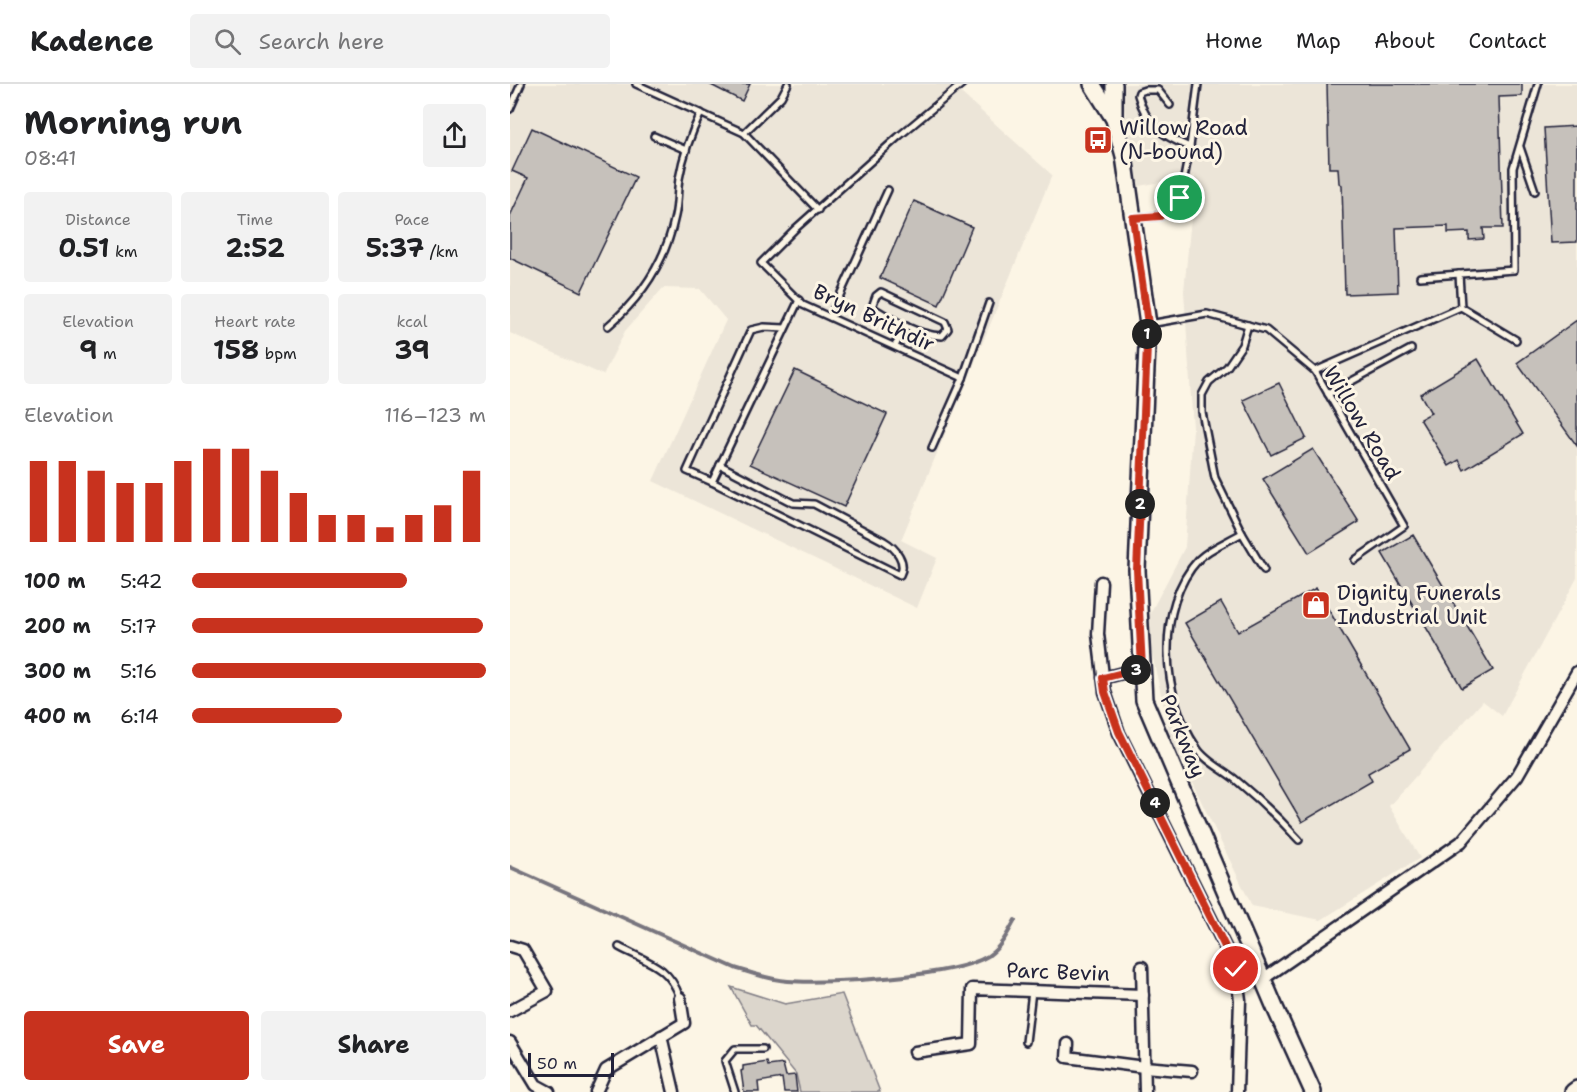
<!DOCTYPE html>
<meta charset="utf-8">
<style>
body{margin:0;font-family:"Shantell Sans",sans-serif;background:#f2f2f2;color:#202124;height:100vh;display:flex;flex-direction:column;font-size:22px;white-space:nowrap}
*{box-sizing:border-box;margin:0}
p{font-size:20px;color:#757577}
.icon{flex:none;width:33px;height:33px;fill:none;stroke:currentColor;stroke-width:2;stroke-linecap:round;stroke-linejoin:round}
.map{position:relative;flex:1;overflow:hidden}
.sheet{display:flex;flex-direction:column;background:#fff;width:510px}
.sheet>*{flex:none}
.scale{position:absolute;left:18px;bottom:15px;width:86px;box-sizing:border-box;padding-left:6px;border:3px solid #22223b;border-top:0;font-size:16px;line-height:21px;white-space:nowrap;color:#22223b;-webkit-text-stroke:4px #fcf5e5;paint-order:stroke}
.pin{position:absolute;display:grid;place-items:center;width:51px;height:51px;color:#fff;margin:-26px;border:3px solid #fff;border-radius:50%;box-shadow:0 2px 6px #0007}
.km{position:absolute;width:30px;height:30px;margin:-15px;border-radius:50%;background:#222;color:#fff;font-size:16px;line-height:30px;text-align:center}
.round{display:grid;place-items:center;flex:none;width:63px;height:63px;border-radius:6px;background:#f2f2f2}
.head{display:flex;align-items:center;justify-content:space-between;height:102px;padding:0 24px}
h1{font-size:33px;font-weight:700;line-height:45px}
.stats{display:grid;grid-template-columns:repeat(3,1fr);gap:9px;height:102px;padding:6px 24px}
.stats div{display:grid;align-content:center;border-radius:6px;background:#f2f2f2;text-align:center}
.stats b{font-size:26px;font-weight:700}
.stats small{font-size:16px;font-weight:400}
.stats p{font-size:16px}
.chart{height:168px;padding:12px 24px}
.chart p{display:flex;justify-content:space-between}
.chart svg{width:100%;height:108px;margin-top:6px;stroke:#c8321e;stroke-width:6}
.cta{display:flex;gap:12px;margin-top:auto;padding:12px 24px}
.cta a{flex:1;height:69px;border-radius:6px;background:#c8321e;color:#fff;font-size:24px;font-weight:700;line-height:69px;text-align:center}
.cta a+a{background:#f2f2f2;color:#202124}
ul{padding:0 24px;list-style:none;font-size:20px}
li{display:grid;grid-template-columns:96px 72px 1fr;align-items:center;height:45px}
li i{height:15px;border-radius:8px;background:#c8321e}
header{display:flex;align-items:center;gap:36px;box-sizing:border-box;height:84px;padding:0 30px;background:#fff;border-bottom:2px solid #e0e0e0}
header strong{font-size:28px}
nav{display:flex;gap:33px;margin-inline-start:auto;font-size:21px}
.search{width:420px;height:54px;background:#f2f2f2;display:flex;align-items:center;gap:15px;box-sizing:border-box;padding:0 21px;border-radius:6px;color:#757577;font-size:22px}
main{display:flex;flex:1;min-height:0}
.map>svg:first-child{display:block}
</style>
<header>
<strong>Kadence</strong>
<div class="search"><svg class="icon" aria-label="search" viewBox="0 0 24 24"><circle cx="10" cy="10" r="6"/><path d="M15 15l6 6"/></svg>Search here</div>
<nav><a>Home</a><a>Map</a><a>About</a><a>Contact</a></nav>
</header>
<main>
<section class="sheet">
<div class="head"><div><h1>Morning run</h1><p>08:41</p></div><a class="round"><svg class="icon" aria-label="share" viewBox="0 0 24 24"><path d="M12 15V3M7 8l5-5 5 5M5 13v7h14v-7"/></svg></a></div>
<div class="stats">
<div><p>Distance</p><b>0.51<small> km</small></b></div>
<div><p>Time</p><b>2:52</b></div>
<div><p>Pace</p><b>5:37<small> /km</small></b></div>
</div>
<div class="stats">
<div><p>Elevation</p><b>9<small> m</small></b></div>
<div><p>Heart rate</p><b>158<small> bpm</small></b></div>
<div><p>kcal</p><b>39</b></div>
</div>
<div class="chart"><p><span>Elevation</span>116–123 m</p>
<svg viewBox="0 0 160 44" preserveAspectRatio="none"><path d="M5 44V11M15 44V11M25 44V15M35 44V20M45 44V20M55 44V11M65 44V6M75 44V6M85 44V15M95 44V24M105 44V33M115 44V33M125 44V38M135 44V33M145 44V29M155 44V15"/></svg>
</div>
<ul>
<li><b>100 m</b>5:42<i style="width:73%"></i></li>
<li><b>200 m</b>5:17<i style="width:99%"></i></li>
<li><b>300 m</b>5:16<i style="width:100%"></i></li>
<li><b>400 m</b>6:14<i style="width:51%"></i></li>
</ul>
<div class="cta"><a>Save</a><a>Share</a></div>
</section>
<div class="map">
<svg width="1067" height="1008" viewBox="0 0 1067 1008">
<rect width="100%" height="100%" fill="#fcf5e5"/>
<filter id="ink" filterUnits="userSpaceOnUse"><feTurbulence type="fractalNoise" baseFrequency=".0167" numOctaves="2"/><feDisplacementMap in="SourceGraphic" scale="12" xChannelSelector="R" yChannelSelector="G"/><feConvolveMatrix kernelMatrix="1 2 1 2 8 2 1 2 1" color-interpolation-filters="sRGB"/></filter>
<g filter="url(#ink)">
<g fill="#ece5d8">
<path d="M 0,0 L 441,0 L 542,91 L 391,456 L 427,474 L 407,524 L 143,397 L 216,236 L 190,205 L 153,204 L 115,247 L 93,291 L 0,249 Z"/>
<path d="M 614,0 L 1067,0 L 1067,494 L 992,632 L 973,617 L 879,722 L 910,774 L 811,836 L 742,822 L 661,655 L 635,539 L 675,463 L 683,344 L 674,207 L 685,92 L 629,102 L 612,14 Z"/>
</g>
<path fill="#dcd6cc" stroke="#7f7c84" stroke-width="1.5" d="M 221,903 L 275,920 L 332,910 L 370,1008 L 290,1008 L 286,990 L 246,941 L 242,941 Z"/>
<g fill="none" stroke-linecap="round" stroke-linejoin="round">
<path stroke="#78757e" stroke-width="4" d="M 0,783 L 225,884 C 242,889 260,896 278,897 C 320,900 444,893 478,872 C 491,863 498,849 505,836"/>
</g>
<g fill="#c6c1bb" stroke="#22223b" stroke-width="1.5">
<path d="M 199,0 L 240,0 L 232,17 Z"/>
<path d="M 817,0 L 1012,0 L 1012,12 L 989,13 L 993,144 L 973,144 L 974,155 L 959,156 L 959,148 L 938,149 L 938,142 L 886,144 L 888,208 L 835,210 L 832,101 L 829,99 L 828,84 L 819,84 Z"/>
<path d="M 1067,42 L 1067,158 L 1041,159 L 1034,44 Z"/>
<path d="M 22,44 L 126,93 L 71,208 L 0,174 L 0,132 L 18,94 L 2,87 Z"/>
<path d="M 404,117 L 462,143 L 429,221 L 370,194 Z"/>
<path d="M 1067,236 L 1067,362 L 1007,279 Z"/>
<path d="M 968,275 L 1013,350 L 954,386 L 949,376 L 939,382 L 910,335 L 921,329 L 910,310 Z"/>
<path d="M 285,286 L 377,330 L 334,423 L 240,380 Z"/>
<path d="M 769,299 L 796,354 L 761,371 L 733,316 Z"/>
<path d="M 803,365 L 849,438 L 799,469 L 753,395 Z"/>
<path d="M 903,451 L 983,586 L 952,604 L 872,469 Z"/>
<path d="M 806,504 L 900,665 L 858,689 L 862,697 L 792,738 L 675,539 L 711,518 L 728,548 Z"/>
<path d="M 257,978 L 258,982 L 273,980 L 276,992 L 285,991 L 287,1008 L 274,1008 L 272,994 L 248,998 L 249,1008 L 234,1008 L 231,987 L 233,986 L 233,982 Z"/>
</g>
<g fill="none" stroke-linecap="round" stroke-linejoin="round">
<g stroke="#22223b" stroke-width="10">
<g id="service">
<path d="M 126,0 L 234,49 L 308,126"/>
<path d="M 660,21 L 648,6 L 635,6 L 629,8 L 628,11 C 636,41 652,52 680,63"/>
<path d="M 0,25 L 11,0"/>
<path d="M 234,49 L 271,13 L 278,0"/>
<path d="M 144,52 L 176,66"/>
<path d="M 1010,63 L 1025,107"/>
<path d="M 623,134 L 650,132 L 670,115 L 680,63 L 688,0"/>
<path d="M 949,190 L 951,223 L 1006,256"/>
<path d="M 910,193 L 1004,186 L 1003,84 L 1028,0"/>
<path d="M 371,208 L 435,238 L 438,245 L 432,252 C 407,251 383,236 362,223 L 366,212 Z"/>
<path d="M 320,233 L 378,106"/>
<path d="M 639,240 L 697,230 L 756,246 L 805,287 L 894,442 L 845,476"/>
<path d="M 738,241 L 732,261 L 717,283 L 699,298 L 692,311 L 692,328 L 705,394 L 732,449 C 719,457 700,464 689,475 C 645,522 651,613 687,664 C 695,677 714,686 726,696 C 749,715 769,734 789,756"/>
<path d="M 98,242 C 132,213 156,176 165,132 C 168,120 167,107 169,95 C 173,72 180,51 191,29"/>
<path d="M 275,244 L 254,243 L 241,246 L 177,387 L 202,398 L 289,216"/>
<path d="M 385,262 L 396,242"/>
<path d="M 805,287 L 951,223"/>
<path d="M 453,294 L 479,219"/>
<path d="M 818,310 L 901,265"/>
<path d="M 422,364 L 453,294 L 293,221 L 251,179 L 285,145 L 388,53 L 452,0"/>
<path d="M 202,398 L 390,491 C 397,478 386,464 374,457 L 304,420 L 283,419 L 277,416 L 210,381"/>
<path d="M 732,449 L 754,486"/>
<path d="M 109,863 C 137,878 159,881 170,914"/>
<path d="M 516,958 L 522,907"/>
<path d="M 225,1008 L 215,977 L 225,965 L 253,965"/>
</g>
</g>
<g stroke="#22223b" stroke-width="15">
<g id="minor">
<path d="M 591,498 L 588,550 L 595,608 L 609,649 L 726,885 L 730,916 L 727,1008"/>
<path d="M 593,594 L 632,584"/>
<path d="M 0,862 L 13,866 L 37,907 L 0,927"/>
<path d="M 632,883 L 635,1008"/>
<path d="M 753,895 L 951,758 L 1007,692 L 1067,588"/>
<path d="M 151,952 L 164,1008"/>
<path d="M 0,958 L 26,1001 L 39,1008"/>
<path d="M 558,960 L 557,973 L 634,983 L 682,987"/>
<path d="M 405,968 L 461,960 L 462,905 L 633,911"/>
<path d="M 86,1008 L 96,986 L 174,939 L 170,914"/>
</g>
</g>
<g stroke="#22223b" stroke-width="20">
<g id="secondary">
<path d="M 582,0 L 604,35"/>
<path d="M 604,0 L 604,35 L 614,72 L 638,240 L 627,486 L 634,616 L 766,926 L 803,1008"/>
<path d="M 1063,1008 L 1067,1005"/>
</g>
</g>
<use href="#service" stroke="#fcf5e5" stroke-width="5"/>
<use href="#minor" stroke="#fcf5e5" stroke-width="10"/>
<use href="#secondary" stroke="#fcf5e5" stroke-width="15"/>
</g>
</g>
<g fill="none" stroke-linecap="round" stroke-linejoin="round" filter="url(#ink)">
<g stroke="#fff" stroke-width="12">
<path id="route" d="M 670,114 L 650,132 L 623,134 L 638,240 L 627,486 L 632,584 L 593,594 L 595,608 L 609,648 L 726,885"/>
</g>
<use href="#route" stroke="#c8321e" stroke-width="8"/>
</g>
<defs>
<g id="bus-square" transform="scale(1.5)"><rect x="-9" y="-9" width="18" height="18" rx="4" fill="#c8321e" stroke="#fcf5e5"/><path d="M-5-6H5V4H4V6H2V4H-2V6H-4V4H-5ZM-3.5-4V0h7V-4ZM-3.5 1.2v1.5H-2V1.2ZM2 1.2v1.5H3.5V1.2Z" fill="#fff"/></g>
<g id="shop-square" transform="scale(1.5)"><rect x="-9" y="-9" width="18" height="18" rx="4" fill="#c8321e" stroke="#fcf5e5"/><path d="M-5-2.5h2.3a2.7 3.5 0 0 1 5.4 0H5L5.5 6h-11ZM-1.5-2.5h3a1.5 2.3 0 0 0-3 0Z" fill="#fff"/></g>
</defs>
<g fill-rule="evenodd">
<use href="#bus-square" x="588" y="56"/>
<use href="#shop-square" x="806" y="521"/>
</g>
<g text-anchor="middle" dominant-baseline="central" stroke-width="6" stroke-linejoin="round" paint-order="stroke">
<g font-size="21" fill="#22223b" stroke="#fcf5e5" text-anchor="start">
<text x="609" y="44">Willow Road<tspan x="609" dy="24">(N-bound)</tspan></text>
<text x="827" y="509">Dignity Funerals<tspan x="827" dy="24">Industrial Unit</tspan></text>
</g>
<g font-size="21" fill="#22223b" stroke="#fcf5e5">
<text transform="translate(364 234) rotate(25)">Bryn Brithdir</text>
<text transform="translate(852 339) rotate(59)">Willow Road</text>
<text transform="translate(673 652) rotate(68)">Parkway</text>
<text transform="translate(548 888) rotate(2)">Parc Bevin</text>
</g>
</g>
</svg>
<div class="scale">50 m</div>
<div class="pin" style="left:670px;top:114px;background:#1e9e55"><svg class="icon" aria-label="arrive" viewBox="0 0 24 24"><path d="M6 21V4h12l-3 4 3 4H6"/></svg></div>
<div class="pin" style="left:726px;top:885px;background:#d93025"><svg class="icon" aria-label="check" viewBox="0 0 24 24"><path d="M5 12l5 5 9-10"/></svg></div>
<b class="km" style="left:637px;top:250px">1</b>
<b class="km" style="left:630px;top:420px">2</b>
<b class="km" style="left:626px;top:586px">3</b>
<b class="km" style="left:645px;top:719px">4</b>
</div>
</main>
